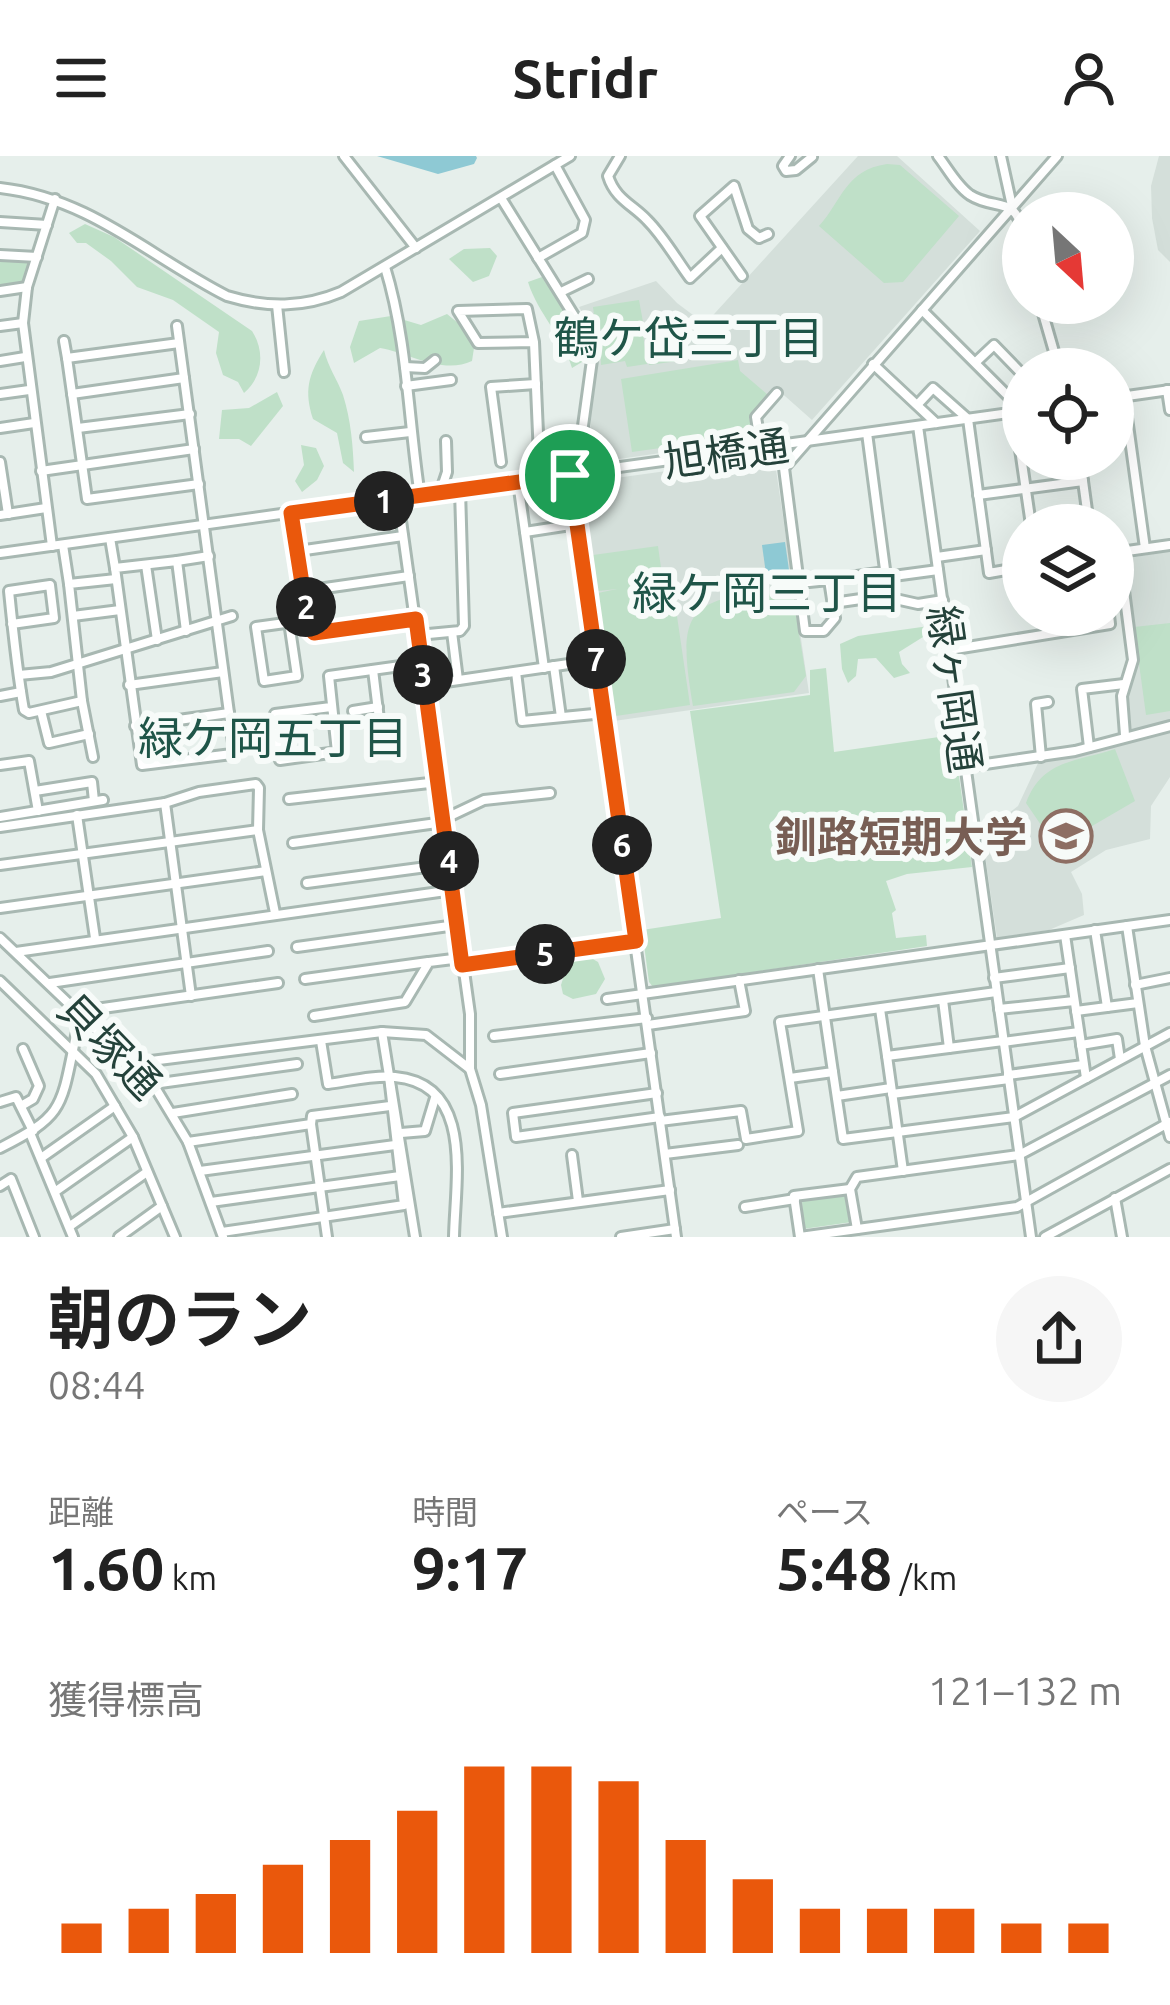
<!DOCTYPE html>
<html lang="ja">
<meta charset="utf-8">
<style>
body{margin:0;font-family:Ubuntu,"Noto Sans JP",sans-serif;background:#f6f6f6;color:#222;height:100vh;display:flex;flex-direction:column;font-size:45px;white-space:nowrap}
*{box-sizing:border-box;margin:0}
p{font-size:39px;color:#767676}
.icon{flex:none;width:66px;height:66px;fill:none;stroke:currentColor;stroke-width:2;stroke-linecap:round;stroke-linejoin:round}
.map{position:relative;height:1081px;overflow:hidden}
.details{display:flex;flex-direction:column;background:#fff;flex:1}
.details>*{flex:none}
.needle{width:78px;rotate:154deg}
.tools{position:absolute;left:1002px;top:36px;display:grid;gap:24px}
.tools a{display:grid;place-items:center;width:132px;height:132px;border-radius:50%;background:#fff;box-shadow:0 12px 48px #0002;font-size:60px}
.pin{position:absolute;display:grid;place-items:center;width:102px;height:102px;color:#fff;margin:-51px;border:6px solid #fff;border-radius:50%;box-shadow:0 3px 12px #0007}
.km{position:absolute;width:60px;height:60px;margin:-30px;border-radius:50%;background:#222;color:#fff;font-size:33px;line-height:60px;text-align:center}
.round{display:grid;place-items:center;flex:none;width:126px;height:126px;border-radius:63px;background:#f6f6f6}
.overview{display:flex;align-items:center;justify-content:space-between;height:204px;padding:0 48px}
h1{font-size:66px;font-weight:700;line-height:90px}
.stats{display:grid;grid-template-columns:repeat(3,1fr);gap:18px;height:204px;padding:12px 48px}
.stats div{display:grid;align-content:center}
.stats b{font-size:60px;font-weight:700}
.stats small{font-size:33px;font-weight:400}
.stats p{font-size:33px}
.chart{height:336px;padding:24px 48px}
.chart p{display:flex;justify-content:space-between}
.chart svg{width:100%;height:216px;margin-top:12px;stroke:#ea580c;stroke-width:6}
header{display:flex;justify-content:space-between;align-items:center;height:156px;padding:0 48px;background:#fff;font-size:54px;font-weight:700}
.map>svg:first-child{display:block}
</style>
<header><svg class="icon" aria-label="menu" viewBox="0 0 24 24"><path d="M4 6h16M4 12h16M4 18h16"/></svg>Stridr<svg class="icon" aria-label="person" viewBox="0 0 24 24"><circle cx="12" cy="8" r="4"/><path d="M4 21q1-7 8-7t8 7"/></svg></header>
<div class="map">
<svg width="1170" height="1081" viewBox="0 0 1170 1081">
<rect width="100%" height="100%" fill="#e6efeb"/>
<g fill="#d4dfda">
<path d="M 858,0 L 897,0 L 980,75 L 812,264 L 777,233 L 754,261 L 758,283 L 598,306 L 593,301 L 590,260 L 598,193 L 594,177 L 579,151 L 656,125 L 677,147 L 705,168 Z"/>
<path d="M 1159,0 L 1170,0 L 1170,106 L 1158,94 L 1152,62 L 1151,30 Z"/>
<path d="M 774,300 L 809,537 L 614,565 L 581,334 L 587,326 Z"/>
<path d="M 1170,395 L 1170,567 L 1131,573 L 1128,536 L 1137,508 L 1125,403 Z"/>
<path d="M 1170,576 L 1170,621 L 1151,650 L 1150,683 L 1106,694 L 1071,716 L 1082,738 L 1084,759 L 1049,774 L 997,782 L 982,678 L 1018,650 L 1039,605 Z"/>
</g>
<g fill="#bfe0c8">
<path d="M 887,8 L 900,9 L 959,60 L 903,126 L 884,127 L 819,70 C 842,45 845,14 887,8 Z"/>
<path d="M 85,68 L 114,81 L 252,175 C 265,195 263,221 244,237 L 238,226 L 223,219 L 216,197 L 219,176 L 173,144 L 137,131 L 111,105 L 86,87 L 77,87 L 69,77 Z"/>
<path d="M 490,92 L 497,100 L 489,120 L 473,126 L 449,103 L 464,93 Z"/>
<path d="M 0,103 L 27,103 L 30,107 L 27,125 L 0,131 Z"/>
<path d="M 542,121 C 556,144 589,178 582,206 L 572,212 C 563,180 538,158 528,126 Z"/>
<path d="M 639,144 L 643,166 L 596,174 L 593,151 Z"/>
<path d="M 447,158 L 458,167 L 474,192 L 472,205 C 443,219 409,197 380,192 L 354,207 L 350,191 L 359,165 L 391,160 L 421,169 Z"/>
<path d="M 680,169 L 685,204 L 649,209 L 644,174 Z"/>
<path d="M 643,178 L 647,208 L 627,211 L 625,205 L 601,209 L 600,184 Z"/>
<path d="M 324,194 C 328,211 337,223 343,239 C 351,264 353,290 354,316 L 343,307 L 337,277 L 313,263 C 304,235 308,219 324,194 Z"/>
<path d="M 738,204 L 740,215 L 768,239 L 749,261 L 753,279 L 632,296 L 621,223 Z"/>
<path d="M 277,236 L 283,250 L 251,290 L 239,283 L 219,283 L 222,254 L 249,252 Z"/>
<path d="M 301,289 L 316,292 L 324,310 L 317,324 L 302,336 L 295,325 L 304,309 Z"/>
<path d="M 658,390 L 663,426 L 672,426 L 690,549 L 616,560 L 598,437 L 617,433 L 598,435 L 593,399 Z"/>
<path d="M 791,429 L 806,520 L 794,536 L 693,550 C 674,442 694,447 791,429 Z"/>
<path d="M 1170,467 L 1170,555 L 1146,559 L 1134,471 Z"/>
<path d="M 929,470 L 931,476 L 899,496 L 902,508 L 910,517 L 894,522 L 876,502 L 858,503 L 856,520 L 848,527 L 842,513 L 840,488 L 858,480 Z"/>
<path d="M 826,512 L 834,596 L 953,579 L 972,711 L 907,718 L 886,725 L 896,754 L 892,757 L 896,782 L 926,779 L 927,790 L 653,831 L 649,826 L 642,774 L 721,762 L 690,555 L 810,539 L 810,514 Z"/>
<path d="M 1115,593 L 1135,645 L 1056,691 L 1026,647 C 1042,604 1075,606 1115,593 Z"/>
<path d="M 591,802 L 598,806 L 605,823 L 596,838 L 573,843 L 563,838 L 561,829 L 569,804 Z"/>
<path d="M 844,1036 L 849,1040 L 852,1066 L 803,1073 L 802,1043 Z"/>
</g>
<g fill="#8ec9d4">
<path d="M 377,0 L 476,0 L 477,2 L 474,8 L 438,18 Z"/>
<path d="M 785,386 L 790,421 L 767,425 L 762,389 Z"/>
</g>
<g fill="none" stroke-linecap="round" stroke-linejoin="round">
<g stroke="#a8b8b2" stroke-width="14">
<g id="minor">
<path d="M 344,0 L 416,92"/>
<path d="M 620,0 L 608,20 C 615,43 633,49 647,64 C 664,81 676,103 690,122 L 722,92"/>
<path d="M 790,0 L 783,10 L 786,15 L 796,14 L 812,1"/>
<path d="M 938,0 C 948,13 957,30 970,39 C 995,55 1015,39 1023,76"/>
<path d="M 1001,0 L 1012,50"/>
<path d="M 0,32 C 90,42 150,101 227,140 C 267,152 303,152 341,136 L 570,0"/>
<path d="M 501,42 L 591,187 L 592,204 L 583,270 L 589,316"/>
<path d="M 0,66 L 47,69"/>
<path d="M 0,99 L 37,101"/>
<path d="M 538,102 L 582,77 L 585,64 L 555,9"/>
<path d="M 385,111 C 408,186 408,263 420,340"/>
<path d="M 742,120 L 700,60 L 734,30 L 748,73 L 759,82 L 768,78"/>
<path d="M 0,135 L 27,131"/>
<path d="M 561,136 L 588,123"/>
<path d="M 1040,147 L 1059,213"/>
<path d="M 277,149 L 284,216"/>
<path d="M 922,154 L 1013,245 L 1031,369"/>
<path d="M 0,170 L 23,167"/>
<path d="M 177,170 L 234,594 L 232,598 L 142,609 L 115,412 L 177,405 L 186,475"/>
<path d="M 64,185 L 67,202"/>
<path d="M 534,186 L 478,187 L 458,155 L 527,153 L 534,186 L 540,323"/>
<path d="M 179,187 L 67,202 L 87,343 L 199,328"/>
<path d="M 0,205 L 25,201"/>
<path d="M 977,205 L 994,189 L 1023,219"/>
<path d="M 873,208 L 936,267"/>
<path d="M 405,211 L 425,212 L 435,204"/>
<path d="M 406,230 L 451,224"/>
<path d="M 1167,234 L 1170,254"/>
<path d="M 0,238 L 29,234"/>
<path d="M 72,238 L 184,222"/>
<path d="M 1124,240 L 1145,392"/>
<path d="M 1113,242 L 1170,234"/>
<path d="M 918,248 L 933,232 L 968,263 L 989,417 L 1023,411"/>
<path d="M 918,270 L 1031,1081"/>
<path d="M 0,272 L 34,267"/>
<path d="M 78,272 L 190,258"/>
<path d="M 867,277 L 886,421 L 938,414"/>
<path d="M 366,281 L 410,276"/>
<path d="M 761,292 L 756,261 L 777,237"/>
<path d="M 1080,303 L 1089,369"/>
<path d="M 0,306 L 8,358"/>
<path d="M 501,306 L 491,231 L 536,228"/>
<path d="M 41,315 L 194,293"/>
<path d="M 570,319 L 676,1081"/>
<path d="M 518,326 L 544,512"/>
<path d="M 440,337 L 447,316 L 446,285"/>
<path d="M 978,339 L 1083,325"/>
<path d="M 398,343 L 470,858 L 470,913"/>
<path d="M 291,357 L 309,472 L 313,477 L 416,463"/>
<path d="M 0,359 L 46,352"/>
<path d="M 1054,369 L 1089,364"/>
<path d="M 525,376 L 577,368"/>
<path d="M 110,382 L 115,412"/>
<path d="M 63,389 L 69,428"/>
<path d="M 52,390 L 23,167 L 27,131 L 55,43"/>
<path d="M 298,395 L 403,380"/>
<path d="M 1119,396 L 1133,504 L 1122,540 L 1125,579"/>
<path d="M 0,397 L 1023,255"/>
<path d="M 1113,397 L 1170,389"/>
<path d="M 937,401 L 986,394"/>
<path d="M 177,405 L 209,400"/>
<path d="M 146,409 L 157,484"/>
<path d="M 799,427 L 829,424"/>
<path d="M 304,435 L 409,420"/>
<path d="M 882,440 L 878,417 L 829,424 L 835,462 L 824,475 L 805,475 L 784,312 L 1057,0"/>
<path d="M 833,447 L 882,440 L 918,448 L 943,444"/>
<path d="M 1056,459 L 1059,476"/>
<path d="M 73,460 L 120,454"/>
<path d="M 289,466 L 297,520 L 264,525 L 256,471 L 307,464"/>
<path d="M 12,468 L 54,462 L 50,429 L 9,435 C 13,475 17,515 24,554 L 29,557 L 82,545"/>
<path d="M 452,476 L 458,524"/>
<path d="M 418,479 L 460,475 L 464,470 L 460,334"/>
<path d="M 949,494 L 1110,468 L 1109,459"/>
<path d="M 554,510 L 561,561"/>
<path d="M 373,514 L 383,596"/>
<path d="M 516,516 L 522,565 L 604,557"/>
<path d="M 19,519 L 51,516 L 232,460"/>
<path d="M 129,529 L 223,516"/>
<path d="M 425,529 L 596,504"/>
<path d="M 0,540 L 21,536"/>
<path d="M 331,551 L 275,558 L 280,604 L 337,596 L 329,520 L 422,507"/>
<path d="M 41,555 L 49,587 L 89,578"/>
<path d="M 353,555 L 378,551"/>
<path d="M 135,570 L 229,557"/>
<path d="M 1089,591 L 1082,533 L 1124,528"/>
<path d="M 93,601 L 82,545 L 69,428 L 116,423"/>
<path d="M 1041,601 L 1036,548 L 1048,546"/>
<path d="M 0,609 L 29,605 L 38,655"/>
<path d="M 965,611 L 1075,595 L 1170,570"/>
<path d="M 35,635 L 92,626 L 94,645"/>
<path d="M 289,643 L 438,626"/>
<path d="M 165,647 L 191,840"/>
<path d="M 77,659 L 95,782"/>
<path d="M 0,661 L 103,644"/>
<path d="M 444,663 L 484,644 L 550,637"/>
<path d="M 0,671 L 165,647 L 199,636 L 256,628 L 259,632 L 258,674 L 275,757"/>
<path d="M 293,687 L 444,666"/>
<path d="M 0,709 L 258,674"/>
<path d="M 307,727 L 449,708"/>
<path d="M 0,752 L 266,715"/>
<path d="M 1127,770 L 1145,890 L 1170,981"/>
<path d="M 1095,774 L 1107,851"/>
<path d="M 1065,779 L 1086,922"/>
<path d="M 0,782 L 153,928 L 188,986 L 223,1081"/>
<path d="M 297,791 L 456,769"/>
<path d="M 16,796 L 453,734"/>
<path d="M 462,809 L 636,786"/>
<path d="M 994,822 L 1070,812"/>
<path d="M 305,823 L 428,806"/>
<path d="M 0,825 L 96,918 L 133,981 L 175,1081"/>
<path d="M 50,827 L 268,795"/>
<path d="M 1135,829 L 1170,822"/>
<path d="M 607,843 L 1170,764"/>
<path d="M 943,844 L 949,892"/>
<path d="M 880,853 L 887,900"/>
<path d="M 999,853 L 1074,845"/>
<path d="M 1076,855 L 1138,847"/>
<path d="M 314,860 L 405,846 L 429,806 L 461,802"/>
<path d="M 648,869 L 745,855 L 739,824"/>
<path d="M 382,876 L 415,1081"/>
<path d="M 494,880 L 647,862"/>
<path d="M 321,885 L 328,928 C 350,925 374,919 395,921 C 475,928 455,1026 454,1081"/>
<path d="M 1003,886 L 1079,876"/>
<path d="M 1081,889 L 1117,883 L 1120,903"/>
<path d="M 135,907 L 382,876 L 426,879 L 470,913 L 481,949 L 502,1081"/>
<path d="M 833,916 L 843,983 L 1014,961 L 1170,877"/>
<path d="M 500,918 L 651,897"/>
<path d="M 1008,919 L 1083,909"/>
<path d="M 790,922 L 833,916 L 818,813"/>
<path d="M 153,928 L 297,908"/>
<path d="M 657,937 L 513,957 L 516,981 L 660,961"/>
<path d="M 892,938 L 1009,923"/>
<path d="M 837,940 L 891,932"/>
<path d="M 0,946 L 16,941 L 33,975"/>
<path d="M 21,950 L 33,943 L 39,930 L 23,893"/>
<path d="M 173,957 L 292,938"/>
<path d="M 660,965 L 741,955 L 746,983 L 798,975 L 780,866 L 996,836"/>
<path d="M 311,968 L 327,1081"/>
<path d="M 30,977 L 73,1081"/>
<path d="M 401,977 L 425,975 L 435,942"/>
<path d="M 188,986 L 311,968 L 312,960 L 390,950"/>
<path d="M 0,992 C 61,961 61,954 74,889 C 77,875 79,863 89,854 L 278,827"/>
<path d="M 665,998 L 738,989"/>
<path d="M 572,999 L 578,1045"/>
<path d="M 41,1002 L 115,950"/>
<path d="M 200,1015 L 395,989"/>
<path d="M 903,1015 L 887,900 L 1003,885"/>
<path d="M 0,1030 L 11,1023 L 34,1081"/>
<path d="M 850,1033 L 794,1040 L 800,1081 L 1017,1051 L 1170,966"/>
<path d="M 56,1035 L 133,981"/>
<path d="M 1115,1042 L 1122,1081"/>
<path d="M 211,1046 L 400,1020"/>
<path d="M 745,1051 L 795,1043"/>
<path d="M 498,1057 L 670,1034"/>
<path d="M 70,1070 L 147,1016"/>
<path d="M 857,1073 L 850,1033 L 857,1021 L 1019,999 L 1170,919"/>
<path d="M 222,1076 L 404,1049 L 389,920"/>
<path d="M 119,1081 L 162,1050"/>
<path d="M 621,1081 L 675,1073"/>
<path d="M 1045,1081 L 1170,1013"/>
</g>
</g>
<use href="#minor" stroke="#fff" stroke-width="8"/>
</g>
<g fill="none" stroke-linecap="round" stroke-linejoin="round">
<g stroke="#fff" stroke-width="24">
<path id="route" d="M 570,319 L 636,785 L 462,809 L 416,463 L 314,477 L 309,472 L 291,357 Z"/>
</g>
<use href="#route" stroke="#ea580c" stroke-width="15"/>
</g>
<defs>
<g id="university-ring" transform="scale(2.7)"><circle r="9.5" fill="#f7fbf9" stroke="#8d6e63" stroke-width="1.5"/><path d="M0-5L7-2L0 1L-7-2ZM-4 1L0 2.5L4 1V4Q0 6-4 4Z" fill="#8d6e63"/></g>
</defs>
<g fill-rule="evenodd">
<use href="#university-ring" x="1066" y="680"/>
</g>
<g text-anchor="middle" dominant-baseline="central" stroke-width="12" stroke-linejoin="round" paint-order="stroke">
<g font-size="42" fill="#24423a" stroke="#f7fbf9">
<text transform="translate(726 297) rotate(-8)">旭橋通</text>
<text transform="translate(955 533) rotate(82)">緑ヶ岡通</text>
<text transform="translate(110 890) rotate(46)">貝塚通</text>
</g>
<g font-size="42" font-weight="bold" fill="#785e54" stroke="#f7fbf9" text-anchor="end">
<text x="1027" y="680">釧路短期大学</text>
</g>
<g font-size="45" fill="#1f5548" stroke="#f7fbf9">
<text x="689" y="181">鶴ケ岱三丁目</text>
<text x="767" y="436">緑ケ岡三丁目</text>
<text x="273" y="581">緑ケ岡五丁目</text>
</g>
</g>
</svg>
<div class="tools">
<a><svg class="needle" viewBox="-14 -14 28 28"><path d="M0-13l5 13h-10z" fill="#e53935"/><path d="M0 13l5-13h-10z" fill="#767676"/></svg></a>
<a><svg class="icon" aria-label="locate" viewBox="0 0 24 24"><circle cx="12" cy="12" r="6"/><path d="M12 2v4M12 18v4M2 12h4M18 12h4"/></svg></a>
<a><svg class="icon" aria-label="layers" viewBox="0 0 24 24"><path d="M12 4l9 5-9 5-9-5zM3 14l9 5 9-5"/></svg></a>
</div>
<div class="pin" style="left:570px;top:319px;background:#1e9e55"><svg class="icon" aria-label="arrive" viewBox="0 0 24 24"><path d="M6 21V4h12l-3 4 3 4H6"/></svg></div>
<b class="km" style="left:384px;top:345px">1</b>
<b class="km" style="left:306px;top:451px">2</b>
<b class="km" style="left:423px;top:519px">3</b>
<b class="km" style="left:449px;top:705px">4</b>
<b class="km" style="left:545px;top:798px">5</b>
<b class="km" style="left:622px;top:689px">6</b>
<b class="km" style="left:596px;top:503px">7</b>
</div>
<section class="details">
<div class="overview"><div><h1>朝のラン</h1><p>08:44</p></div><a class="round"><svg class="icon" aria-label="share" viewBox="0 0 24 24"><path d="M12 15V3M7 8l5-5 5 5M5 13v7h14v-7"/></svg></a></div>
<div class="stats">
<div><p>距離</p><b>1.60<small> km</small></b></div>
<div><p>時間</p><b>9:17</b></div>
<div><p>ペース</p><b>5:48<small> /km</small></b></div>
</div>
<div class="chart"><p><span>獲得標高</span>121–132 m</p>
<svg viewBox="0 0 160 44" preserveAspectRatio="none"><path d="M5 44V38M15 44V35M25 44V32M35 44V26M45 44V21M55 44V15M65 44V6M75 44V6M85 44V9M95 44V21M105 44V29M115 44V35M125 44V35M135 44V35M145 44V38M155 44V38"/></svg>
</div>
</section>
